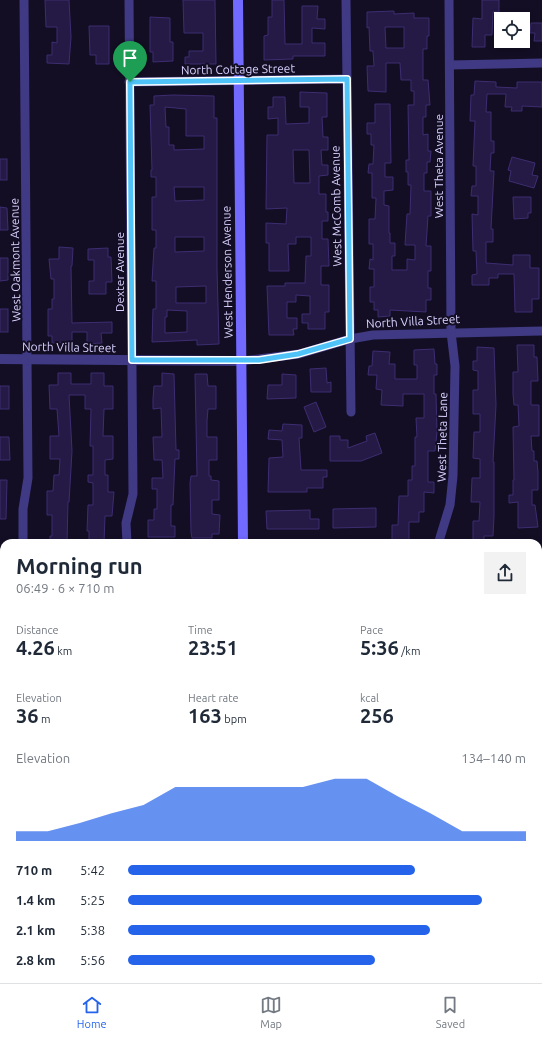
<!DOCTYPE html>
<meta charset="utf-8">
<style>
body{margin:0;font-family:Ubuntu,sans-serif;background:#f2f2f3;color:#1f2937;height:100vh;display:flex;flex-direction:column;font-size:15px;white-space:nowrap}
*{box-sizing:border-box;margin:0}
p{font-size:13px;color:#747a83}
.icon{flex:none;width:22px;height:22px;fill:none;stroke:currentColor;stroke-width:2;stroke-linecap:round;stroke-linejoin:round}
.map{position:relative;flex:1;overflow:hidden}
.side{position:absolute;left:0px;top:539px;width:542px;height:444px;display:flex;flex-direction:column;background:#fff;border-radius:12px 12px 0 0;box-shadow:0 2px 6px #0003}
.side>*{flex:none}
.fabs{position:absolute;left:494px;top:12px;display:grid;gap:8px}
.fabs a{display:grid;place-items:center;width:36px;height:36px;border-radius:0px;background:#fff;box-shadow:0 2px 6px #0003;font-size:20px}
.pin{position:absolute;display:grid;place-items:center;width:34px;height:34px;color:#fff;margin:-41px -17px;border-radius:50% 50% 50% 0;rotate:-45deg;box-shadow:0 0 4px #0007}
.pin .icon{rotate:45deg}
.round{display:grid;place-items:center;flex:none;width:42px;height:42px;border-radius:0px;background:#f2f2f3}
.headline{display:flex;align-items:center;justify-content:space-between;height:68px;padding:0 16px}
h1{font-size:22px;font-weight:700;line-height:30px}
.metrics{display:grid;grid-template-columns:repeat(3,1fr);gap:6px;height:68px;padding:4px 16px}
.metrics div{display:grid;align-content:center}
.metrics b{font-size:20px;font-weight:700}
.metrics small{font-size:11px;font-weight:400}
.metrics p{font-size:11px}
.chart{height:112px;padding:8px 16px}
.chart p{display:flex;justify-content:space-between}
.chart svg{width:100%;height:72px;margin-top:4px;fill:#2563eb;opacity:.7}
ul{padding:0 16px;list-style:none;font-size:13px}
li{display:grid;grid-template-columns:64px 48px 1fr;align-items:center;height:30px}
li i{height:10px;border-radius:5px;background:#2563eb}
.dock{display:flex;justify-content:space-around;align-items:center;height:56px;border-top:1px solid #e0e1e3;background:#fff;font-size:11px;color:#747a83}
.dock a{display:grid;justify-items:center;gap:2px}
.dock .current{color:#2563eb}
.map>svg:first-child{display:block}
</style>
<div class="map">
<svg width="542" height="983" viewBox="0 0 542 983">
<rect width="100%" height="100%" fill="#130e24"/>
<g fill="#251a45" stroke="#3d2d71" fill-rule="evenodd">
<path d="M 45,0 L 69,0 L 71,37 L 69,64 L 47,63 L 47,55 L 52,55 L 52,42 L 57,43 L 57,27 L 46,27 Z"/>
<path d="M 183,0 L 215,0 L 216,64 L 185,64 L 185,57 L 189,57 L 189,51 L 203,51 L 203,33 L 184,33 Z"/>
<path d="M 272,0 L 284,0 L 285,44 L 302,44 L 302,6 L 318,6 L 317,19 L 325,19 L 325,29 L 312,28 L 312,43 L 325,43 L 325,56 L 293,56 L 293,59 L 264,60 L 264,36 L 268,35 L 268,17 L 272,17 Z"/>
<path d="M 482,0 L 499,0 L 499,12 L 493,12 L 492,35 L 485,35 L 485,47 L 472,47 L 473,18 L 482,19 Z"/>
<path d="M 394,11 L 394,14 L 414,13 L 414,18 L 429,18 L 429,36 L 427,36 L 427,49 L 423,49 L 423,80 L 428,80 L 430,105 L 426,105 L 426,117 L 423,117 L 423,135 L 428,134 L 428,151 L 431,151 L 430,162 L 427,162 L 427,173 L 424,173 L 424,191 L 431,191 L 431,216 L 428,216 L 426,246 L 431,246 L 431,271 L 428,271 L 428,288 L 431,288 L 431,300 L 426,300 L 426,312 L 390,310 L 390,316 L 378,317 L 378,310 L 374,310 L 374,302 L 370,302 L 370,287 L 374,287 L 374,269 L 369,269 L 370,259 L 373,260 L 373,244 L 369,244 L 369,219 L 375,219 L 376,198 L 372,198 L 372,173 L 368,173 L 369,164 L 373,164 L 374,145 L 371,145 L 371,134 L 367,134 L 367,123 L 375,123 L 375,104 L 390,104 L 391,163 L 385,163 L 385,177 L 393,177 L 393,190 L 384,191 L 384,205 L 389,206 L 389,233 L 390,233 L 390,243 L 395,243 L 395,256 L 392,256 L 392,270 L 407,270 L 407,259 L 415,260 L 415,245 L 405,245 L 407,214 L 410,214 L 411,185 L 408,185 L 408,172 L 406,172 L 406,160 L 409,160 L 408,105 L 414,105 L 414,91 L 411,91 L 411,80 L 401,80 L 400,63 L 386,63 L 386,92 L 368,91 L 367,66 L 374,66 L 373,51 L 370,51 L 369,27 L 367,28 L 367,12 ZM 385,27 L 404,27 L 404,48 L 386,48 Z"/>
<path d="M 150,17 L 170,18 L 170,42 L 173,42 L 173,61 L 153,62 L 153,52 L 150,52 Z"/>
<path d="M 531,23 L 542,23 L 542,41 L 534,41 L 535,33 L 530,33 Z"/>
<path d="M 89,26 L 109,26 L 109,64 L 96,64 L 96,55 L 90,55 Z"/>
<path d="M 475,81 L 496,82 L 496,87 L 517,88 L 517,82 L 542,82 L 542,107 L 522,106 L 522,111 L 511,111 L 512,107 L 505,107 L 506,94 L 487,94 L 486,112 L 491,112 L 491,141 L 494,141 L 494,153 L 491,153 L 490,171 L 494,171 L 491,229 L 493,229 L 493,242 L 486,242 L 486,263 L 513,265 L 513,255 L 530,255 L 530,268 L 539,268 L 539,299 L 532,299 L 532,312 L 515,312 L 514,274 L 498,274 L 498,278 L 489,278 L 489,285 L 472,285 L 472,275 L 477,274 L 476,251 L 473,251 L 472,214 L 478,215 L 478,196 L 471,196 L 472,186 L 476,186 L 476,166 L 473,166 L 475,121 L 470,121 L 471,95 L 474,95 Z"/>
<path d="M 300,92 L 327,93 L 327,117 L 322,117 L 323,137 L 328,137 L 328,150 L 321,150 L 322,165 L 328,165 L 328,175 L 319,176 L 319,194 L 326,194 L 326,212 L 328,212 L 328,221 L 322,221 L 322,239 L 328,239 L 329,266 L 321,266 L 321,285 L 329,285 L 329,312 L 325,312 L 325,329 L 308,329 L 308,323 L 302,323 L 302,314 L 310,314 L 310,296 L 296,295 L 296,302 L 287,302 L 287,318 L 297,318 L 297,329 L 293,329 L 294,335 L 269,335 L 267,286 L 285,286 L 285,283 L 305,283 L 306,256 L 311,256 L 311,237 L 296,237 L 296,244 L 288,244 L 289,271 L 269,271 L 269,243 L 266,243 L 266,223 L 286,224 L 287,208 L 266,209 L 267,135 L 278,135 L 278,118 L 268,119 L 268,107 L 273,107 L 273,97 L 285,97 L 286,124 L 309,123 L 309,107 L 300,107 ZM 293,150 L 309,150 L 310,183 L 294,183 Z"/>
<path d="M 173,95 L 214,96 L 214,118 L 217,118 L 217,268 L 219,344 L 197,345 L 197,340 L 152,342 L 153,309 L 156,309 L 156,281 L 152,281 L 154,248 L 156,248 L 156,230 L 152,230 L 152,197 L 156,197 L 156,177 L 151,177 L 151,170 L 152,170 L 150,105 L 154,105 L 154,96 ZM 165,107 L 186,109 L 186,136 L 204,136 L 204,149 L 174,150 L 174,145 L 169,145 L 169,127 L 166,127 ZM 174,187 L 204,187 L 204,200 L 175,201 ZM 175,237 L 204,237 L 204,251 L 175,252 ZM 206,286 L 206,303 L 176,303 L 176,287 ZM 167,310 L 187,311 L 187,332 L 165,333 L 165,317 L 167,317 Z"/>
<path d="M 512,157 L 535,163 L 532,175 L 538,176 L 534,188 L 509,181 L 511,171 L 508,170 Z"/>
<rect x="0" y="159" width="7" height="21"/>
<path d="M 513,197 L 531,197 L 531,213 L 528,213 L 528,218 L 514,219 Z"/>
<path d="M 0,207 L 7,208 L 8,230 L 0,230 Z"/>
<path d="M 59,247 L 73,248 L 72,266 L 71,266 L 72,323 L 112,322 L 112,333 L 101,333 L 102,343 L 87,344 L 87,332 L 72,332 L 72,342 L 52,343 L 52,336 L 48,336 L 48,309 L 52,309 L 52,299 L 54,299 L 54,279 L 51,279 L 49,259 L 59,259 Z"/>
<path d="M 108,248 L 108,257 L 111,257 L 112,282 L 106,282 L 106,294 L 89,294 L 89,281 L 94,281 L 94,260 L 88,260 L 88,249 Z"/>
<path d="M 0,258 L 8,258 L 8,280 L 0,281 Z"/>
<rect x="0" y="309" width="8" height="23"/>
<path d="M 517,345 L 534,345 L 534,357 L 537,357 L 538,381 L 531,381 L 531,405 L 539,405 L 539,436 L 531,436 L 532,451 L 534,451 L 534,461 L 537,461 L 538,472 L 538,490 L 532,490 L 532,505 L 535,505 L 538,527 L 518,528 L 518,502 L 509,503 L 509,495 L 513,495 L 513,480 L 514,480 L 513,427 L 519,426 L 518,405 L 514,405 L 513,394 L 513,372 L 518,372 Z"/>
<path d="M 477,347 L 494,348 L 496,405 L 493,462 L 494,462 L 494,516 L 493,536 L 484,536 L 484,543 L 473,543 L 473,521 L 479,521 L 480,502 L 471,502 L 472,478 L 480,478 L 480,459 L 473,458 L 474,432 L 480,432 L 480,414 L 473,414 L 473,390 L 478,390 L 478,371 L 473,370 L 473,361 L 477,361 Z"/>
<path d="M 434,349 L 435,364 L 437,364 L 437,375 L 434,375 L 434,394 L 436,394 L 437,432 L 435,451 L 428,451 L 428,482 L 434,482 L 434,493 L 424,492 L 424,512 L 419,512 L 419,522 L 409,522 L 409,543 L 392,543 L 392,525 L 398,525 L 399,496 L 408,496 L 408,480 L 412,480 L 412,466 L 415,466 L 415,437 L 417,437 L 416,418 L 424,418 L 424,394 L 403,394 L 403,406 L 381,405 L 382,390 L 376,389 L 377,375 L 368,375 L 369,366 L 372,366 L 373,351 L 390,352 L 389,364 L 395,364 L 395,379 L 417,379 L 417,365 L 414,365 L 414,350 Z"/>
<path d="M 326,368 L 327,383 L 331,382 L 331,392 L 311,392 L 310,369 Z"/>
<path d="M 58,373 L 71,373 L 71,384 L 91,384 L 91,373 L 104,373 L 104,386 L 113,386 L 113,409 L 104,409 L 103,436 L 113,436 L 113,459 L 105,460 L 105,475 L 108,475 L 108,492 L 114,492 L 112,516 L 105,516 L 104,543 L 89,543 L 89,531 L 87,531 L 88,505 L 93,505 L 93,483 L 88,482 L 88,475 L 93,475 L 93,446 L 90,446 L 91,409 L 85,409 L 85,395 L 69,395 L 72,451 L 69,502 L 68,502 L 67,543 L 50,543 L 50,536 L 52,536 L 52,515 L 47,515 L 47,491 L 53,491 L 54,475 L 59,475 L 60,459 L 50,459 L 50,436 L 59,436 L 57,409 L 50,409 L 49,385 L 58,385 Z"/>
<path d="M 162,373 L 174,374 L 176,450 L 179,450 L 179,459 L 175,459 L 173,505 L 171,505 L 171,526 L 175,526 L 175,537 L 148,537 L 148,520 L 154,520 L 154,509 L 157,509 L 157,489 L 152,489 L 152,478 L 163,478 L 162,460 L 154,460 L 153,437 L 162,437 L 161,408 L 153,409 L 153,399 L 154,386 L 162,386 Z"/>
<path d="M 195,374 L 207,374 L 208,386 L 216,386 L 216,409 L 208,409 L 207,421 L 207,437 L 217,437 L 217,460 L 209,460 L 209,476 L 211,476 L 211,480 L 219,481 L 219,500 L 212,500 L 212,514 L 220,515 L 219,534 L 212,534 L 212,538 L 192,538 L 191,532 L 190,483 L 191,476 L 197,476 Z"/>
<path d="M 282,374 L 296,375 L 296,398 L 267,399 L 268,385 L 282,385 Z"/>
<rect x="0" y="386" width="9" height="23"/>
<path d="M 316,402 L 326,427 L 314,432 L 304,407 Z"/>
<path d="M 283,424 L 302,425 L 302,438 L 299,438 L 301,470 L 327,470 L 327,477 L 323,477 L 323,488 L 307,488 L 307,492 L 268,492 L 269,458 L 283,457 L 282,440 L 268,439 L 269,430 L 282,431 Z"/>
<path d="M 375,433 L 382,453 L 361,461 L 330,461 L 330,436 L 340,436 L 340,440 L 348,440 L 348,448 L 367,441 L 366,436 Z"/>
<path d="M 0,437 L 9,437 L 10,460 L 0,460 Z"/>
<path d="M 0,480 L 7,480 L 6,519 L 0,519 Z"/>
<path d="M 376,508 L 376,527 L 333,528 L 333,509 Z"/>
<path d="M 310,510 L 310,519 L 319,519 L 319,529 L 267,529 L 266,511 Z"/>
</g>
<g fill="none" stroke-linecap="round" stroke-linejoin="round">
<g stroke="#3f3a83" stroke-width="9">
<path d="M 346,0 L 351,412"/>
<path d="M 450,65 L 542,63"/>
<path d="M 129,82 L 347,79"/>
<path d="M 241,361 L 299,354 L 350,339 L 373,335 L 542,331"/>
<path d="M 439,541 L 450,505 L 453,476 L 455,366 L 451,332 L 449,0"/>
<path d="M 23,543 L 23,509 L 28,478 L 24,0"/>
<path d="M 127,543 L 126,523 L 133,494 L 129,0"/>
<path d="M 538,714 L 542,714"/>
<path d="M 101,979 L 101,983"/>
</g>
<g stroke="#3f3a83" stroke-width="10">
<path d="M 0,359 L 241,361"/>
<path d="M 538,864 L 542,864"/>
<path d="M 0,868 L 4,868"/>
</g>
<g stroke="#7269fe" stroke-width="10">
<path d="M 238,0 L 243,543"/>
<path d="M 239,983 L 240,979"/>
</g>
</g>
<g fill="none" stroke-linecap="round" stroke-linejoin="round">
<g stroke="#fff" stroke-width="8">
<path id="route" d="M 347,79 L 350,339 L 298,354 L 259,360 L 132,360 L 130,82 Z"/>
</g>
<use href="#route" stroke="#4fc3f7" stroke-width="5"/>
</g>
<g text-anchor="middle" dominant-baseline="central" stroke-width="4" stroke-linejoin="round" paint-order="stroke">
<g font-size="12" fill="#d9d2ff" stroke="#130e24">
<text transform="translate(238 69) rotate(-1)">North Cottage Street</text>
<text transform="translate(438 166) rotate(-90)">West Theta Avenue</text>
<text transform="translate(336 206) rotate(-91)">West McComb Avenue</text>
<text transform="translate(15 260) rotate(-91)">West Oakmont Avenue</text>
<text transform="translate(119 272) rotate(-90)">Dexter Avenue</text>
<text transform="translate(227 272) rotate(-91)">West Henderson Avenue</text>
<text transform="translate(413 321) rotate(-3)">North Villa Street</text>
<text transform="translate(69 347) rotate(1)">North Villa Street</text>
<text transform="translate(442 437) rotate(-89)">West Theta Lane</text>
</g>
</g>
</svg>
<div class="fabs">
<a><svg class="icon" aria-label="locate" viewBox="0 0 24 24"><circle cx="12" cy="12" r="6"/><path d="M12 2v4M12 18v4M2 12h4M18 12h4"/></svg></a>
</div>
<div class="pin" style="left:130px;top:82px;background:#1e9e55"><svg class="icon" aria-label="arrive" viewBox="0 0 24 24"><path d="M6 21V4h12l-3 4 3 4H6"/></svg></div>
<section class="side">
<div class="headline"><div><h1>Morning run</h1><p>06:49 · 6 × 710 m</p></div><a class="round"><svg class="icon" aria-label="share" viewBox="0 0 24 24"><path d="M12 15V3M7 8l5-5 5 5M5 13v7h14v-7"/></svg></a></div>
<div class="metrics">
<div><p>Distance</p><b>4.26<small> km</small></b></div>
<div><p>Time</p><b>23:51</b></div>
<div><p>Pace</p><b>5:36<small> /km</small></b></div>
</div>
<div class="metrics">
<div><p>Elevation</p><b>36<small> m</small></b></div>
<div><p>Heart rate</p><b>163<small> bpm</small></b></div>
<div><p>kcal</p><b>256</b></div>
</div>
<div class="chart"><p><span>Elevation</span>134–140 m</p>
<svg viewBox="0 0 160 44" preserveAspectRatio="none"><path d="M0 44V38L10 38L20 33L30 27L40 22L50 11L60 11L70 11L80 11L90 11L100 6L110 6L120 17L130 27L140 38L150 38L160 38V44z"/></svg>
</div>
<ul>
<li><b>710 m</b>5:42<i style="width:72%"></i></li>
<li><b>1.4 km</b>5:25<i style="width:89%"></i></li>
<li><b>2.1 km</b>5:38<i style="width:76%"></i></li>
<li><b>2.8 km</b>5:56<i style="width:62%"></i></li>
</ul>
</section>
</div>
<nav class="dock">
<a class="current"><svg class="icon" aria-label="home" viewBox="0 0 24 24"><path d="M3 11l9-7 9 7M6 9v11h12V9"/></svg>Home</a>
<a><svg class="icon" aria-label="map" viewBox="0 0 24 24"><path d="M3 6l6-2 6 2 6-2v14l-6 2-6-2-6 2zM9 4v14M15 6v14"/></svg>Map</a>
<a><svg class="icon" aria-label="saved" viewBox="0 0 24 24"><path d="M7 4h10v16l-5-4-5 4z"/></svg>Saved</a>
</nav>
